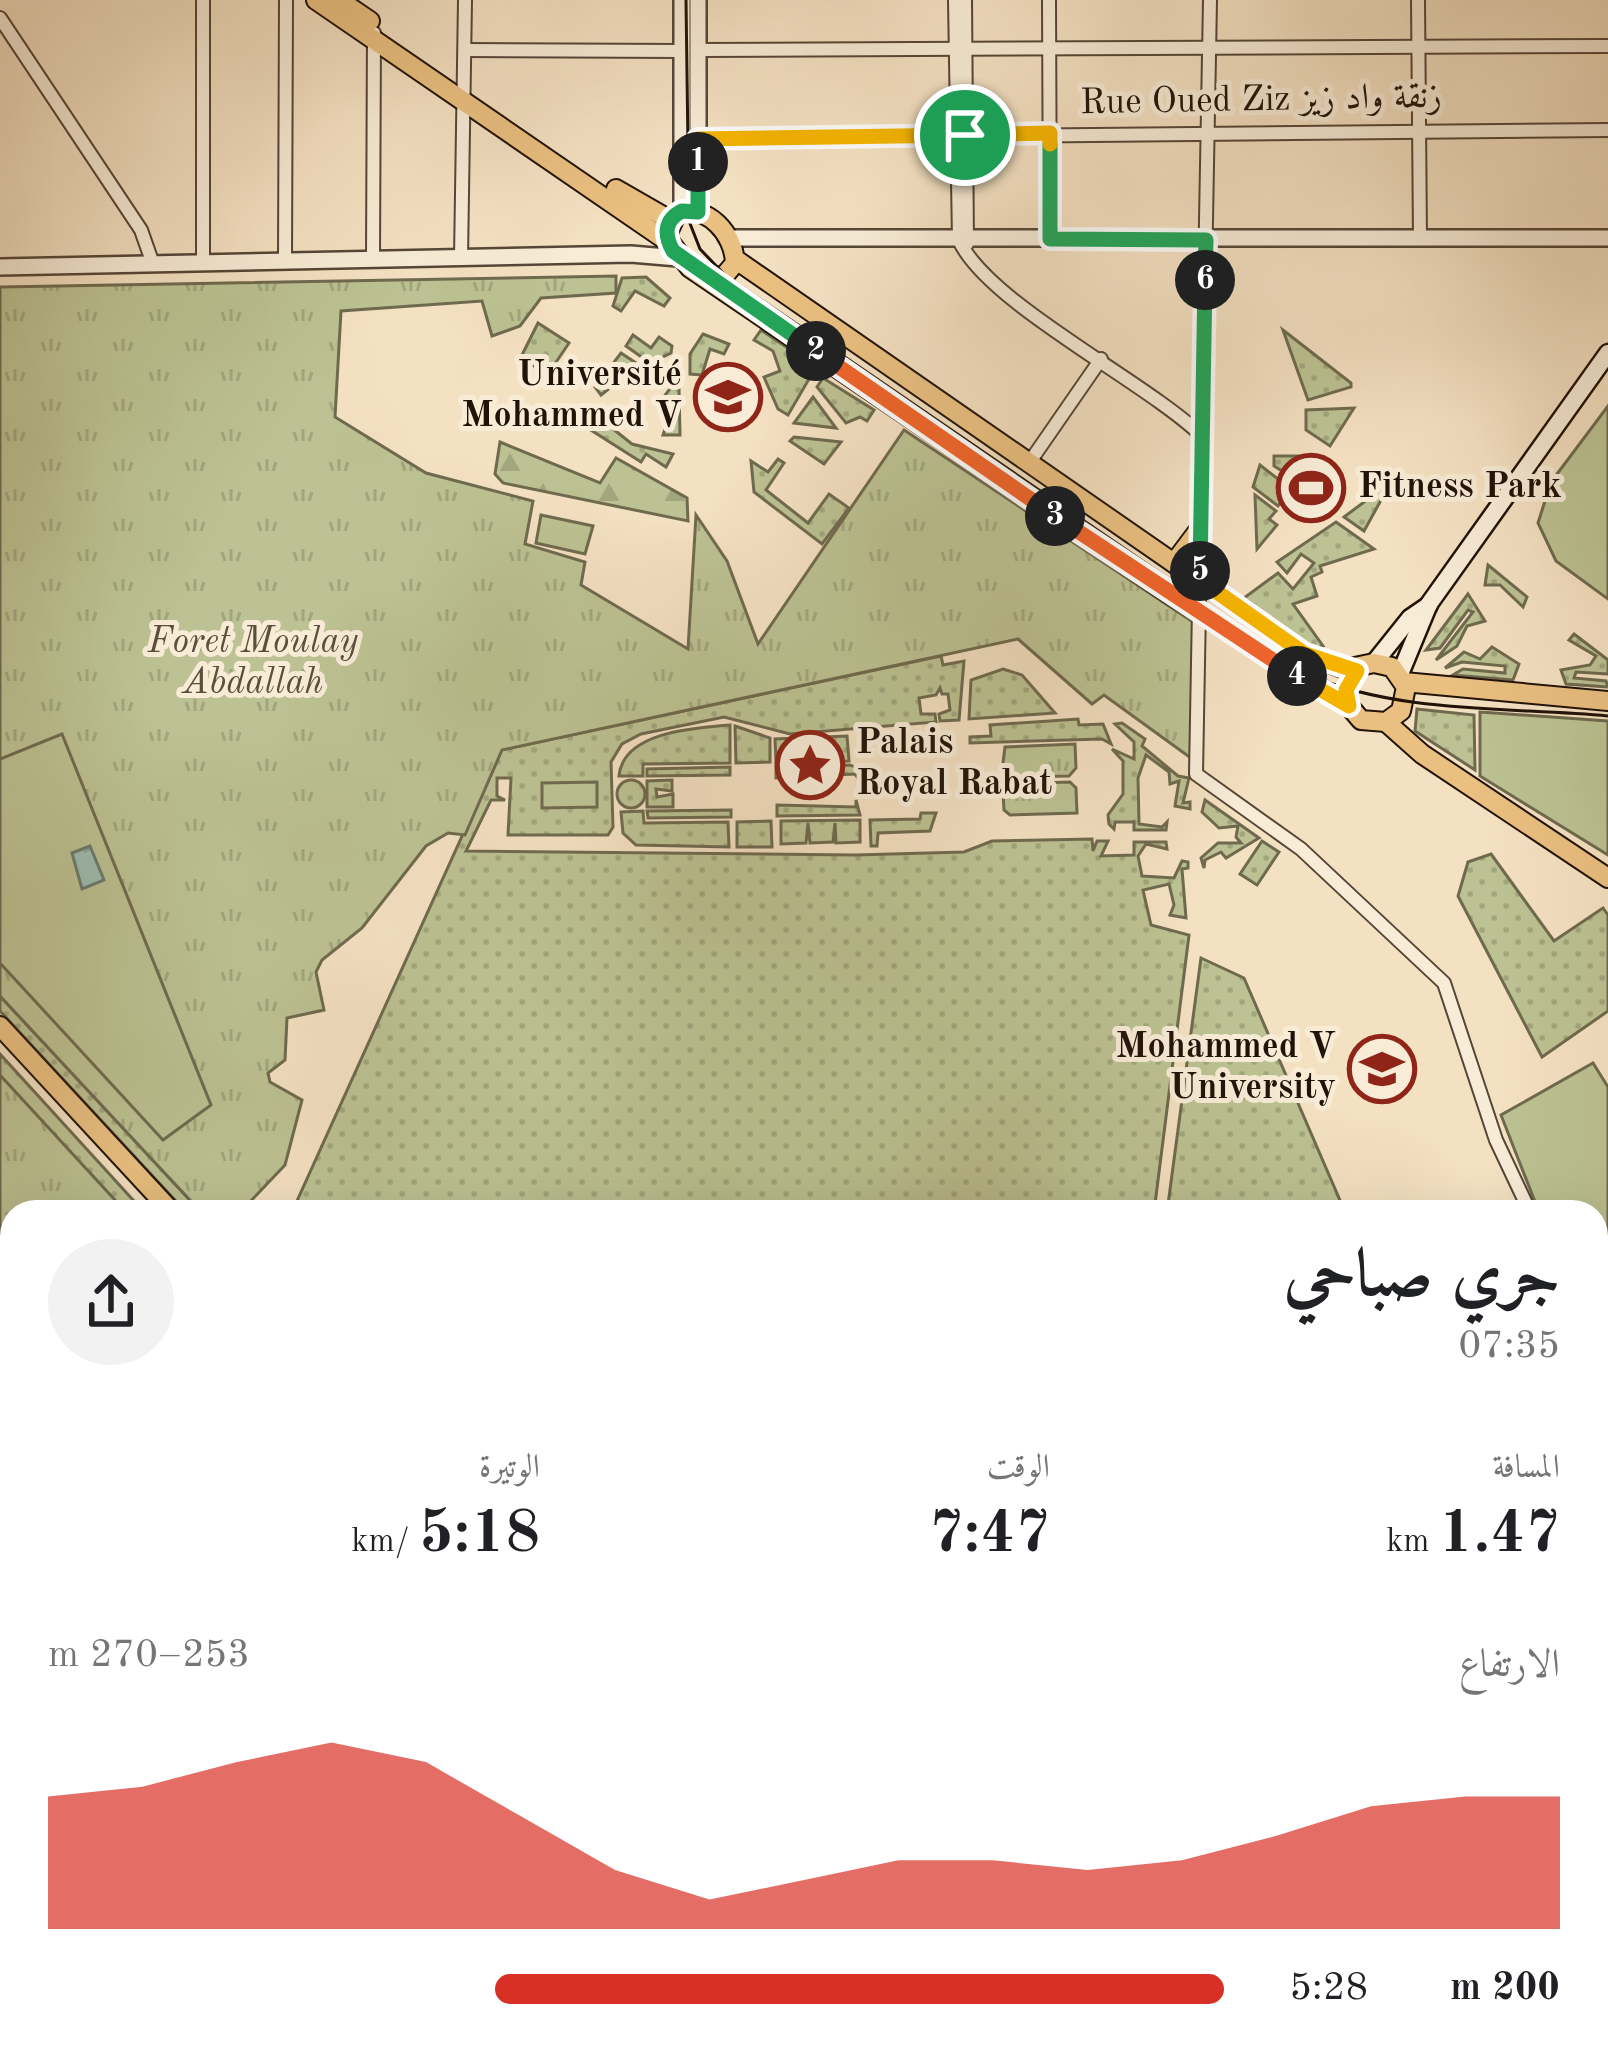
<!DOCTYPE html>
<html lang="ar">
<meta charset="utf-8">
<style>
body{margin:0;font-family:"Old Standard TT",Amiri,serif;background:#f2f2f2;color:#202124;direction:rtl;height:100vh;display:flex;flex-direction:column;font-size:45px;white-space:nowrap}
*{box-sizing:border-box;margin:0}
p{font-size:39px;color:#757577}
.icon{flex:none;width:66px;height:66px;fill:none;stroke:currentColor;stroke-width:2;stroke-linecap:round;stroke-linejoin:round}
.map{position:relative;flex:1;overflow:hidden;direction:ltr}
.details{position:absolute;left:0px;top:1200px;width:1608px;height:861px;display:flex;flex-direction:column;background:#fff;border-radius:36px 36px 0 0;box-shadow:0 12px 48px #0002;direction:rtl}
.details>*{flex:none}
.pin{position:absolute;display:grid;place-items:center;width:102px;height:102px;color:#fff;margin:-51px;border:6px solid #fff;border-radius:50%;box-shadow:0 3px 12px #0007}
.km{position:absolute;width:60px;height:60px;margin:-30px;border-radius:50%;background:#222;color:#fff;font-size:33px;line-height:60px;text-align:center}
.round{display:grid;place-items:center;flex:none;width:126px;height:126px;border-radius:63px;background:#f2f2f2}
.headline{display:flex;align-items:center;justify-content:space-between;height:204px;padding:0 48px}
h1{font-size:66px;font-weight:800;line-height:90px}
.stats{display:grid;grid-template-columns:repeat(3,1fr);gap:18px;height:204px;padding:12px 48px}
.stats div{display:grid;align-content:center}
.stats b{font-size:60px;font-weight:800}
.stats small{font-size:33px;font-weight:400}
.stats p{font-size:33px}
.chart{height:336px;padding:24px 48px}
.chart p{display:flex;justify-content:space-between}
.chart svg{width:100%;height:216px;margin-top:12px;fill:#d93025;opacity:.7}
ul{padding:0 48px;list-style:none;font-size:39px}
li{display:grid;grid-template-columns:192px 144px 1fr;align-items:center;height:90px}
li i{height:30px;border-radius:15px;background:#d93025}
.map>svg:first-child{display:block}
</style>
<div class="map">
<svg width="1608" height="2060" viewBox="0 0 1608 2060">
<defs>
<pattern id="grass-dots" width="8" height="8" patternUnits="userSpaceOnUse" patternTransform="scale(3)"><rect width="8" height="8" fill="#bcc293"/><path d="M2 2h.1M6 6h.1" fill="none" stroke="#a1a67d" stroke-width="1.8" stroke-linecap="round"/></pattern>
<pattern id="forest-firs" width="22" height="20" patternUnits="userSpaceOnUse" patternTransform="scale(3)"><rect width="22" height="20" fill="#bcc293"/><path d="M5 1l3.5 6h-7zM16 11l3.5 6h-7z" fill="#a1a67d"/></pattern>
<pattern id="park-tufts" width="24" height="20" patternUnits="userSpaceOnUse" patternTransform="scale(3)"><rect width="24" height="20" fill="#bcc293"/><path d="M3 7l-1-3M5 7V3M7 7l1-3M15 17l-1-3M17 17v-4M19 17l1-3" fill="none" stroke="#a1a67d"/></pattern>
<pattern id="water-ripples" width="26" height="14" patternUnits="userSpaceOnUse" patternTransform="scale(3)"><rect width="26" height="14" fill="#9cbeb2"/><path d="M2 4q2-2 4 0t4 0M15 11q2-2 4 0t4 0" fill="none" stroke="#86a298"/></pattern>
</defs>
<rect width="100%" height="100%" fill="#f4e1c2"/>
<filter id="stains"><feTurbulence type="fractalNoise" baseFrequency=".00167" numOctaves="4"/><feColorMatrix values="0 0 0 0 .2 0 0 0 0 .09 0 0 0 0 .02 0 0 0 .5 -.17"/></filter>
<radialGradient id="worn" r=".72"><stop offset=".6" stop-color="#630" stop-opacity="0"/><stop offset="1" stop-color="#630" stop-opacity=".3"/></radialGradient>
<g fill="url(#grass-dots)" stroke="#6f6a4e" stroke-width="3">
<path d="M 646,277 L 670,298 L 664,306 L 635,291 L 621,311 L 613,306 L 622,278 Z"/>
<path d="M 538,323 L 569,343 L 546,377 L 522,355 Z"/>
<path d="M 761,330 L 816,367 L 788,415 L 778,409 L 764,377 L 780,371 L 773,351 L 754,340 Z"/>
<path d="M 1283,330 L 1351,383 L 1351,387 L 1308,400 Z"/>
<path d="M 703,334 L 729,344 L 724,354 L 710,349 L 702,375 L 690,374 L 690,354 Z"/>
<path d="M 633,335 L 651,348 L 659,337 L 672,346 L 671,353 L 650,363 L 626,346 Z"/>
<path d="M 621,353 L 645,369 L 635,383 L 626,375 L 601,395 L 595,387 Z"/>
<path d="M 823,378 L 874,410 L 867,421 L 860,417 L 846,423 L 817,387 Z"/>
<path d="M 673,385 L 679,389 L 680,435 L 663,435 L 673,406 L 662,399 Z"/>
<path d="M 813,397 L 836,428 L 794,423 Z"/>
<path d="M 1354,408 L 1330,446 L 1306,430 L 1306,410 Z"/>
<path d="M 592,412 L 632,444 L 673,454 L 666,467 L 646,454 L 641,462 L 583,425 Z"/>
<path d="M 794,437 L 841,442 L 824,464 L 790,441 Z"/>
<path d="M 1274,456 L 1302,456 L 1306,470 L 1278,506 L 1253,487 L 1260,465 L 1287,486 L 1293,478 L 1274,466 Z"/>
<path d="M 778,459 L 784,463 L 766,490 L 808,523 L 829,494 L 849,508 L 822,544 L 754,492 L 751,461 L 768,472 Z"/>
<path d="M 1391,482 L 1364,531 L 1344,517 Z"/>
<path d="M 1255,495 L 1276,511 L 1269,519 L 1277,525 L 1257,549 Z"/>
<path d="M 1336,522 L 1374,549 L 1320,566 L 1322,572 L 1311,577 L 1317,596 L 1293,604 L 1323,646 L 1314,649 L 1244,598 L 1278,573 L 1293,589 L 1314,563 L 1301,554 L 1287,573 L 1277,562 Z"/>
<path d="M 1488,565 L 1527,597 L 1523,607 L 1500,585 L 1485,585 Z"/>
<path d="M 1468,594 L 1485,621 L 1467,626 L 1457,646 L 1436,660 L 1473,612 L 1468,610 L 1440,648 L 1426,650 Z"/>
<path d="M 1574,634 L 1608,660 L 1608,674 L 1576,672 L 1574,678 L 1606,681 L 1608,687 L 1566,684 L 1561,670 L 1590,665 L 1596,656 L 1569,640 Z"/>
<path d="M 1492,647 L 1519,664 L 1513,680 L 1453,675 L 1463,669 L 1505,673 L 1505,666 L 1462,662 L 1445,668 L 1464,652 L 1480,659 Z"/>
<path d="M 941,656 L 943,665 L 964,661 L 959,720 L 940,721 L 939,714 L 950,710 L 948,694 L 942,694 L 940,688 L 936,695 L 919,698 L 921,714 L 935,714 L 936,722 L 790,734 L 724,717 L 641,734 L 622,744 L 611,762 L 613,827 L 608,835 L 508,835 L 511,778 L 497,778 L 497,796 L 505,800 L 491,800 L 466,851 L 855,855 L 964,852 L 992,841 L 1092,839 L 1093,851 L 1097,841 L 1108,841 L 1101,856 L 1134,855 L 1134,842 L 1166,842 L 1167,849 L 1146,844 L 1138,856 L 1142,876 L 1174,878 L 1182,861 L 1188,862 L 1188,868 L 1182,869 L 1186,918 L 1170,915 L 1174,905 L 1169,884 L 1143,890 L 1151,925 L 1189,935 L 1154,1212 L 292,1212 L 501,750 Z"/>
<path d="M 1003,669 L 1022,675 L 1055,713 L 969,719 L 971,680 Z"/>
<path d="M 1417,709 L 1474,715 L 1475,770 L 1415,731 Z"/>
<path d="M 1078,719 L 1079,725 L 1103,724 L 1111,744 L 1102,739 L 970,743 L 970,737 L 991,736 L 990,725 Z"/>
<path d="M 1122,723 L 1145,739 L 1142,746 L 1178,776 L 1189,778 L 1183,803 L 1190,802 L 1190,809 L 1175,806 L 1179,781 L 1170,784 L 1169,772 L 1146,755 L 1138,778 L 1139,824 L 1162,827 L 1167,822 L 1166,830 L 1134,830 L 1134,822 L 1115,822 L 1114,829 L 1109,824 L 1108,815 L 1123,794 L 1123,761 L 1112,749 L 1134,759 L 1134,742 L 1115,724 Z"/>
<path d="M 730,725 L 730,763 L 643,764 L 643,776 L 619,776 C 623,732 693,728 730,725 Z"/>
<path d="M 735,726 L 770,738 L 770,762 L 736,763 Z"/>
<path d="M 847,736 L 849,761 L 776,762 L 775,739 Z"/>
<path d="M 850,765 L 859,769 L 859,780 L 855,774 L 776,778 L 776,767 Z"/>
<path d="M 730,767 L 730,775 L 647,776 L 647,769 Z"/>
<circle cx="631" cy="794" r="14"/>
<path d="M 672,780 L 672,791 L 656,789 L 657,797 L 673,794 L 673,807 L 647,807 L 647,781 Z"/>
<path d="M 856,800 L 860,815 L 777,816 L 777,805 L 856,807 Z"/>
<path d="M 1205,800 L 1259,838 L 1226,858 L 1221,852 L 1205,860 L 1204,868 L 1201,858 L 1218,843 L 1241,843 L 1236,837 L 1238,826 L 1219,828 L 1202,812 Z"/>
<path d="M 731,810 L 731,817 L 648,818 L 647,811 Z"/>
<path d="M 643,811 L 644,823 L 728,822 L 729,847 L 636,845 L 623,833 L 621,812 Z"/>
<path d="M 921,813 L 936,813 L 930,831 L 878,833 L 877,846 L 871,846 L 870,820 L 920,819 Z"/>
<path d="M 860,820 L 860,842 L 836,843 L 835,823 L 833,842 L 810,843 L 808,823 L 806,843 L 781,844 L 781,821 Z"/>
<path d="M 771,821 L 772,847 L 737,847 L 737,822 Z"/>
<path d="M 1262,841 L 1279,852 L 1257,885 L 1240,874 Z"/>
<path d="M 1491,854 L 1554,941 L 1603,908 L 1608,915 L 1608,1011 L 1542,1057 L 1458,896 L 1468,862 Z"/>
<path d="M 1201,958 L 1244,978 L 1345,1212 L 1167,1212 Z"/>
<path d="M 0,996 L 201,1212 L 186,1212 L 0,1011 Z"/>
<path d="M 0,1054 L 144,1212 L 73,1212 L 0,1105 Z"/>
<path d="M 0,1623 L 12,1653 L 12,2025 L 0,2027 Z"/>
<path d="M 12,2030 L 12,2049 L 144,2049 L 143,2060 L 0,2060 L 0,2032 Z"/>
</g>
<path fill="url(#forest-firs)" stroke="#6f6a4e" stroke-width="3" d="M 500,442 L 600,483 L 616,458 L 687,498 L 688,521 L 503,483 L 495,474 Z"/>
<g fill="url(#park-tufts)" stroke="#6f6a4e" stroke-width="3">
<path d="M 616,276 L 616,293 L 541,298 L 520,326 L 492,336 L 482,301 L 341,311 L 335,417 L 426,473 L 533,501 L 525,544 L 585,562 L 581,585 L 688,649 L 696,515 L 727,561 L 758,644 L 904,430 L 1193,622 L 1195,761 L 1104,695 L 1092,704 L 1018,639 L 502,750 L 465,835 L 448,833 L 426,846 L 362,928 L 322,960 L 316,972 L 324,1010 L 287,1018 L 285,1060 L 268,1073 L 270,1082 L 302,1100 L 285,1165 L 248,1204 L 249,1212 L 201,1212 L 0,996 L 0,287 Z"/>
<path d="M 1075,744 L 1076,768 L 1069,776 L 1010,777 L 1002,771 L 1005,747 Z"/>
<path d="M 1070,782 L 1076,788 L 1077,813 L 1010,815 L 1004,810 L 1003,792 L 1011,784 Z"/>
<path d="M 0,1075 L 126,1212 L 12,1212 L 12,1480 L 0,1461 Z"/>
<path d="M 1596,1961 L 1608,1963 L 1608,2060 L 1286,2060 L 1206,2049 L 1596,2049 Z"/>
<path d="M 219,2049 L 512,2049 L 516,2060 L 219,2060 Z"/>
</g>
<g fill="#bcc293" stroke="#6f6a4e" stroke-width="3">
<path d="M 1608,406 L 1608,599 L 1556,561 L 1538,523 L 1551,482 Z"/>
<path d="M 541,515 L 593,526 L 585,554 L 536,543 Z"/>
<path d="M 1480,712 L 1608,721 L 1608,855 L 1480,776 Z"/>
<path d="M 62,734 L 211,1105 L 163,1140 L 0,963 L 0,759 Z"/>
<path d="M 597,782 L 597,807 L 542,808 L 542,783 Z"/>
<path d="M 1593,1063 L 1608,1087 L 1608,1312 L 1596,1298 L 1596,1212 L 1539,1212 L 1501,1115 Z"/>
</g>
<path fill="url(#water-ripples)" stroke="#6b7a6e" stroke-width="3" d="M 90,846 L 104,880 L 82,889 L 72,853 Z"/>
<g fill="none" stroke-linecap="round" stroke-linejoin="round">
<g stroke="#564637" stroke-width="16">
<g id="minor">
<path d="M 203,0 L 203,263"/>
<path d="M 955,0 L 959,240 C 987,303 1145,381 1202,436"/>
<path d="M 965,0 L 967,244"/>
<path d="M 1049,0 L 1050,239"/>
<path d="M 1210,0 L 1196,774 L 1301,849 L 1444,983 L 1496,1140 L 1530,1212"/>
<path d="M 1418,0 L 1420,239"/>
<path d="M 0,18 L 141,230 L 153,264"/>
<path d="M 465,50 L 683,51"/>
<path d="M 698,50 L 1608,46"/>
<path d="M 698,139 L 1608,130"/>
<path d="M 461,258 L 465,0"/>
<path d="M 373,260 L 374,33"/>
<path d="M 285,261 L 286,0"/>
<path d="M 1029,463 L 1101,359"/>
<path d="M 1596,1310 L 1608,1324"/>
<path d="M 0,1486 L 12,1508"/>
<path d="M 1596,1595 L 1608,1596"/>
<path d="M 1062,2049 L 1146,2060"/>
<path d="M 629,2060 L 630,2049"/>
</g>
</g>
<g stroke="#564637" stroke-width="20">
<g id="tertiary">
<path d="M 698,0 L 698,212"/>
<path d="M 682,211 L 682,0"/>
<path d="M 729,238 L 1608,238"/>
<path d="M 0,267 L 631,254 L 678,258"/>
</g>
</g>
<g stroke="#221309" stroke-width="21">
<g id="secondary">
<path d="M 1374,663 L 1410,618 L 1429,605"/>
<path d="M 1400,674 L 1429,604 L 1608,353"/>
</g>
</g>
<g stroke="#221309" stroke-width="22">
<g id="primary">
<path d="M 316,0 L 667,241"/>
<path d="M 339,0 L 370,21"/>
<path d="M 616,189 L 670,220"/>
<path d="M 711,278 L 725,275 L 735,263 C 734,234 708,204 677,213 L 666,237 L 690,268 L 1168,593 L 1349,706 L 1361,720 L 1386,722 L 1401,711 L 1406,687 L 1392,667 L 1374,663 L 1345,669 L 1305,654 L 735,259"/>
<path d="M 1174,563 L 1201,527"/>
<path d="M 1404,682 L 1608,701"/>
<path d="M 1386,722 L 1422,754 L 1608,878"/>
<path d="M 0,1026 L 172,1212"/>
<path d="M 554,2049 L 558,2060"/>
</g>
</g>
<g stroke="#221309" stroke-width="22">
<g id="trunk">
<path d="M 0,1516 L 12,1543"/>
<path d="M 0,1556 L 12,1587"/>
<path d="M 197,2049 L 198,2060"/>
<path d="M 151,2060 L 152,2049"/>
<path d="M 165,2060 L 165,2049"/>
<path d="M 182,2060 L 182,2049"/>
</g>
</g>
<use href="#minor" stroke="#f8ecd7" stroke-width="12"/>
<use href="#tertiary" stroke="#f8ecd7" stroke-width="15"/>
<use href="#secondary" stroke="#f8ecd7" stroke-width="16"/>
<use href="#primary" stroke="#eac081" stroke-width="18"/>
<use href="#trunk" stroke="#eac081" stroke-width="18"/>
<path stroke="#221309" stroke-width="3" d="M 686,0 L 689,221 L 700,249 L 725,275 L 1309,675 C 1399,714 1511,707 1608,716"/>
</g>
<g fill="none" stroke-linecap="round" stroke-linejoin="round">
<g stroke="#fff" stroke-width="24">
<path id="split-1" d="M 698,162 L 698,139 L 965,135"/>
</g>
<g stroke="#fff" stroke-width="24">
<path id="split-2" d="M 698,162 L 698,212 L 682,211 C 664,220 664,235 673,251 L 816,351"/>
</g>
<g stroke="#fff" stroke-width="24">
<path id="split-3" d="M 816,351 L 1055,516"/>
</g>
<g stroke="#fff" stroke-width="24">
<path id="split-4" d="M 1055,516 L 1297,676"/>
</g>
<g stroke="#fff" stroke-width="24">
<path id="split-5" d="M 1200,571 L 1200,580 L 1305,654 L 1357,671 L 1346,690 L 1349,706 L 1297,676"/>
</g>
<g stroke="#fff" stroke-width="24">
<path id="split-6" d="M 1200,571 L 1205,280"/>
</g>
<g stroke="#fff" stroke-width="24">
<path id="split-7" d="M 1050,144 L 1050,239 L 1206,240 L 1205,280"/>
</g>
<g stroke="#fff" stroke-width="24">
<path id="split-8" d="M 965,135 L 1050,133 L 1050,144"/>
</g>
<use href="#split-1" stroke="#f5b400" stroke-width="15"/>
<use href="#split-2" stroke="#22a559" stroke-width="15"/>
<use href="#split-3" stroke="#f0652b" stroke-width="15"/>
<use href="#split-4" stroke="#f0652b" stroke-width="15"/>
<use href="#split-5" stroke="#f5b400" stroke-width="15"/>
<use href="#split-6" stroke="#22a559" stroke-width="15"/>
<use href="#split-7" stroke="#22a559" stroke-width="15"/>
<use href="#split-8" stroke="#f5b400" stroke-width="15"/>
</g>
<defs>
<g id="university-ring" transform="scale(3.45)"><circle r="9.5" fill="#f8ecd7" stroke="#8f2418" stroke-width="1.5"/><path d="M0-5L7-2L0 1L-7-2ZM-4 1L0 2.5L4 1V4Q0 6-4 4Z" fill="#8f2418"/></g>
<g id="stadium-ring" transform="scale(3.45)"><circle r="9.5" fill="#f8ecd7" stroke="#8f2418" stroke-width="1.5"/><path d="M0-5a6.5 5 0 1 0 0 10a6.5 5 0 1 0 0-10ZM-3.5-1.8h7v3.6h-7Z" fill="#8f2418"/></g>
<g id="sight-ring" transform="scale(3.45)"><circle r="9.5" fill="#f8ecd7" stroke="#8f2418" stroke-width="1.5"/><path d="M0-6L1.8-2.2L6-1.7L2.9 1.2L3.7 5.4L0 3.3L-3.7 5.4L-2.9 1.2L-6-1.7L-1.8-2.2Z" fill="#8f2418"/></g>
</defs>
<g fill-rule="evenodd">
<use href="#university-ring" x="728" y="397"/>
<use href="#stadium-ring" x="1311" y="488"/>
<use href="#sight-ring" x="810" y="765"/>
<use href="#university-ring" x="1382" y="1069"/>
</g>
<g text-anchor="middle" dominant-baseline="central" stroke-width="10" stroke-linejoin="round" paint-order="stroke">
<g font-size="36" fill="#221309" stroke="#f8ecd7">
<text transform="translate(1261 101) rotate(-1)">Rue Oued Ziz زنقة واد زيز</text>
</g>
<g font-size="36" font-weight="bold" fill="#221309" stroke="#f8ecd7" text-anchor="end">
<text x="682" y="376">Université<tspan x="682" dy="41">Mohammed V</tspan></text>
<text x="1358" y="488" text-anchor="start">Fitness Park</text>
<text x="856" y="744" text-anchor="start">Palais<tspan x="856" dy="41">Royal Rabat</tspan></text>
<text x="1336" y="1048">Mohammed V<tspan x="1336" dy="41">University</tspan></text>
</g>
<g font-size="36" font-style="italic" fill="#585039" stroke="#f8ecd7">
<text x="253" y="643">Foret Moulay<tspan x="253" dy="41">Abdallah</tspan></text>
</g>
</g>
<rect width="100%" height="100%" filter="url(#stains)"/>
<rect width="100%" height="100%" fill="url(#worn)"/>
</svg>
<div class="pin" style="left:965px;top:135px;background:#1e9e55"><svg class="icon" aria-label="arrive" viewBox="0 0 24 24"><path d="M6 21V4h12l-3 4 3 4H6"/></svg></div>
<b class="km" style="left:698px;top:162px">1</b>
<b class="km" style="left:816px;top:351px">2</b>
<b class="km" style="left:1055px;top:516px">3</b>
<b class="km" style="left:1297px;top:676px">4</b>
<b class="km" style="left:1200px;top:571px">5</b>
<b class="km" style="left:1205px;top:280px">6</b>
<section class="details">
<div class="headline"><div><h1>جري صباحي</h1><p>07:35</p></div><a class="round"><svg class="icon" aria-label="share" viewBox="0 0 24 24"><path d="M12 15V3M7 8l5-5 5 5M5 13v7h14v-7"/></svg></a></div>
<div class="stats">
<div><p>المسافة</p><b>1.47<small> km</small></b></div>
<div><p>الوقت</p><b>7:47</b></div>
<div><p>الوتيرة</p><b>5:18<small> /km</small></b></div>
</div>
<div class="chart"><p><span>الارتفاع</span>253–270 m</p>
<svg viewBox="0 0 160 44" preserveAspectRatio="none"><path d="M0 44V17L10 15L20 10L30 6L40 10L50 21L60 32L70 38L80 34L90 30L100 30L110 32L120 30L130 25L140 19L150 17L160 17V44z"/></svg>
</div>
<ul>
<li><b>200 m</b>5:28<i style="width:62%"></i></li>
</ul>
</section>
</div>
